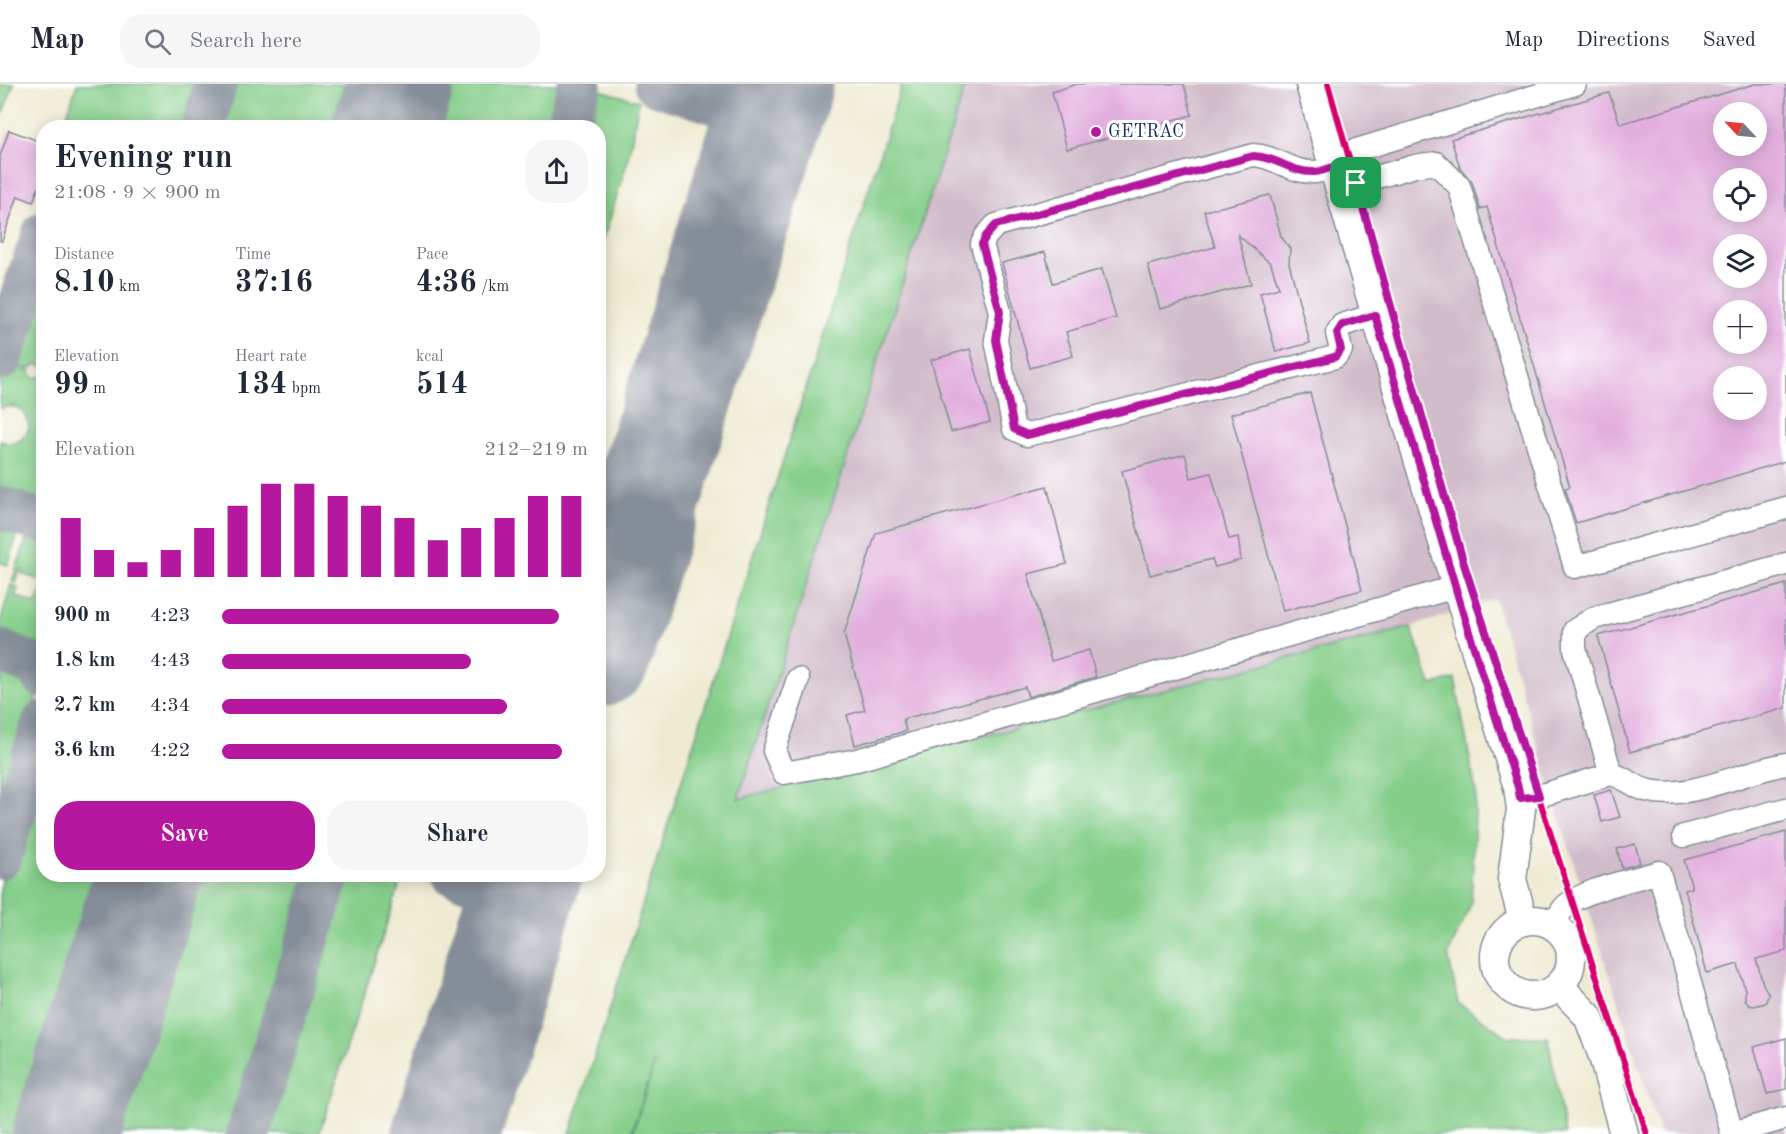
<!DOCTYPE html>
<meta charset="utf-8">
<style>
body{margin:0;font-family:"Old Standard TT",serif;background:#f6f6f7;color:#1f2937;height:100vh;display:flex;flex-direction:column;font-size:22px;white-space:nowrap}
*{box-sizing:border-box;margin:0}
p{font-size:20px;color:#747a83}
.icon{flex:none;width:33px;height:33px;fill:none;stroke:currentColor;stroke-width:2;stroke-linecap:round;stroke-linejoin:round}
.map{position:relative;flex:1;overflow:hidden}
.details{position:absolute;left:36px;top:36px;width:570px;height:762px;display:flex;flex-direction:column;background:#fff;border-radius:24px;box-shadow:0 3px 15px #0003}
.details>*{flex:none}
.needle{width:39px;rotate:296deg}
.tools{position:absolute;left:1713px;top:18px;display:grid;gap:12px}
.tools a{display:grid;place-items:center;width:54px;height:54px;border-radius:50%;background:#fff;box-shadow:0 3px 15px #0003;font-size:30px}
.pin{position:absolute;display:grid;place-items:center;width:51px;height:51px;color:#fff;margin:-26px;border-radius:12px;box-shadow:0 3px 9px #0006}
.round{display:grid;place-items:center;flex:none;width:63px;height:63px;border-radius:24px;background:#f6f6f7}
.summary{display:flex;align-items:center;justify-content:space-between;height:102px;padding:0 18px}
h1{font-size:33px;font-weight:800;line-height:45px}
.metrics{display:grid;grid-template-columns:repeat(3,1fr);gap:9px;height:102px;padding:6px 18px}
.metrics div{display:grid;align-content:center}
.metrics b{font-size:30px;font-weight:800}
.metrics small{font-size:16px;font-weight:400}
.metrics p{font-size:16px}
.chart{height:168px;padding:12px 18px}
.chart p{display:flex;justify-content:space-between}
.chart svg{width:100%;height:108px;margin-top:6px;stroke:#b5179e;stroke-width:6}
.primary-button{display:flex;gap:12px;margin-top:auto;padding:12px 18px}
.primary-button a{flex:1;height:69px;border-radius:24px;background:#b5179e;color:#fff;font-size:24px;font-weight:800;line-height:69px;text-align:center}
.primary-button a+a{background:#f6f6f7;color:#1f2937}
ul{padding:0 18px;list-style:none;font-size:20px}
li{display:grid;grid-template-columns:96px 72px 1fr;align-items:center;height:45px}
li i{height:15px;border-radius:8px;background:#b5179e}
header{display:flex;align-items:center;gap:36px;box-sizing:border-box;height:84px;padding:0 30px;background:#fff;border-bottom:2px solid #e0e1e3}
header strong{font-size:28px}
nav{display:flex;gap:33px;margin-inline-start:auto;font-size:21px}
.search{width:420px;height:54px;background:#f6f6f7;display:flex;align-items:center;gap:15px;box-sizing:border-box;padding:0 21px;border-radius:24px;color:#747a83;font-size:22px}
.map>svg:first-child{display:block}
</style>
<header>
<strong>Map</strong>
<div class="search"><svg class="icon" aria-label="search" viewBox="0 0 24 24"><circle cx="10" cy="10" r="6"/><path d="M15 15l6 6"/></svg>Search here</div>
<nav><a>Map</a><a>Directions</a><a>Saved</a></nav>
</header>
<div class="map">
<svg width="1786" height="1050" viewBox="0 0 1786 1050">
<rect width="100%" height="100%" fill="#fff"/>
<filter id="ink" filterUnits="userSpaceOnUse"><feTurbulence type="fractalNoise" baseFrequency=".0167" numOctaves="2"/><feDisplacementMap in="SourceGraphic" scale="12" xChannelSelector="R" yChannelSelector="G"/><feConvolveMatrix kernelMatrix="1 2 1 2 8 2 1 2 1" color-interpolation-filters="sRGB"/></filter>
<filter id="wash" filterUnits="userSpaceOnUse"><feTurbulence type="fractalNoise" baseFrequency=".008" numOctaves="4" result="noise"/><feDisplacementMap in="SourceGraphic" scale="24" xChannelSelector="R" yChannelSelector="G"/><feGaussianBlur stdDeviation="1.35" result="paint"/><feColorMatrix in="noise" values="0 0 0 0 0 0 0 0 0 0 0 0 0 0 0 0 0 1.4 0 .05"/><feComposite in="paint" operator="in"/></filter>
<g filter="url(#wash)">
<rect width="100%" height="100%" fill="#efebd3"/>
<path fill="#d1bdca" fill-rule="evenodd" d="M 965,0 L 1786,0 L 1786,1050 L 1660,1050 L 1552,710 L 1495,515 L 1411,543 L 738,715 ZM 1724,28 L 1756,28 L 1756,62 L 1724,62 ZM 1724,94 L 1756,94 L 1756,128 L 1724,128 ZM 1724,160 L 1756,160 L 1756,194 L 1724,194 ZM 1724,226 L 1756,226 L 1756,260 L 1724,260 ZM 1724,292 L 1756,292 L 1756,326 L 1724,326 Z"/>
<g fill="#85ce8a" stroke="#507e74" stroke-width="1.5">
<path d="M 0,0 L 14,0 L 0,37 Z"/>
<path d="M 77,0 L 196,0 L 201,15 L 193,43 L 63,43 Z"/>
<path d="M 224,0 L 374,0 L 360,43 L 212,43 Z"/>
<path d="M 424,0 L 565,0 L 551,43 L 410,43 Z"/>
<path d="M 902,0 L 966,0 L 738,715 L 1411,543 L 1431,601 L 1455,595 L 1476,708 L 1471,820 L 1448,871 L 1458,919 L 1508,953 L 1548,953 L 1565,1050 L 632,1050 L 655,978 L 631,1050 L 570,1050 Z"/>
<path d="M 600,6 L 639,17 L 627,79 L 599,170 L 598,44 L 588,43 Z"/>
<path d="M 43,167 L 43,226 L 25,220 Z"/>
<path d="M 24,223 L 43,229 L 43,282 L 36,280 L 31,285 L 5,278 Z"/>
<path d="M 5,280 L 30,287 L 32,292 L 36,294 L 43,292 L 43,426 L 0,411 L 0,357 C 13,363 24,357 29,344 C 28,327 16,318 0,325 L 0,294 Z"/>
<path d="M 8,441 L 14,445 L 16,455 L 8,481 L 0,479 L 0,444 Z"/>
<path d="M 29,448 L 43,452 L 43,497 L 22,490 L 23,487 L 20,486 L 16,499 L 12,497 Z"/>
<path d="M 11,501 L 18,504 L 15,512 L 37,520 L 43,502 L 43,559 C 27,565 16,561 0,555 L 0,539 Z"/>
<path d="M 15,586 C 48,599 33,637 25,661 C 20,678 17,696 0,705 L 0,598 L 6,587 Z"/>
<path d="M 43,667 L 44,790 L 122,791 L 40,1050 L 0,1050 L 0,804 Z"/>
<path d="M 173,791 L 313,791 L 230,1050 L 91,1050 Z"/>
<path d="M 350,791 C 367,790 384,792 399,802 L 319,1050 L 267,1050 Z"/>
</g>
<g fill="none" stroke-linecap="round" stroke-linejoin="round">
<g stroke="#858d98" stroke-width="44">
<path d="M 656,0 L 768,35"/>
<path d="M 203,44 L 215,0"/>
<path d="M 566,44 L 580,0"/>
<path d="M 0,275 L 44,149"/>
<path d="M 0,424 L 44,438"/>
<path d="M 0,567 L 33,581 L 44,593"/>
<path d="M 0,773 L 44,638"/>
<path d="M 453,790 L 521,813"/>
<path d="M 248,1050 L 328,790"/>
</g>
<g stroke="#858d98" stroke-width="108">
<path d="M 386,44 L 400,0"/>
<path d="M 598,569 L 779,0"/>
<path d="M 66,1050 L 149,790"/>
<path d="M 446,1050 L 528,790"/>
</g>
</g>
<g id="blocks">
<g fill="#e3b0de" fill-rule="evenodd">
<path d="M 1077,0 L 1184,0 L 1192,31 L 1067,65 L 1052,8 Z"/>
<path d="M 1755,0 L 1786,0 L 1786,377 L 1576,439 L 1565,404 L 1570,403 L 1487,123 L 1480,125 L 1472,98 L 1460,84 L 1451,55 L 1609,9 L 1620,40 ZM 1724,28 L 1756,28 L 1756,62 L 1724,62 ZM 1724,94 L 1756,94 L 1756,128 L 1724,128 ZM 1724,160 L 1756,160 L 1756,194 L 1724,194 ZM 1724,226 L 1756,226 L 1756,260 L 1724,260 ZM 1724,292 L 1756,292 L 1756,326 L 1724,326 Z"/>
<path d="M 9,46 L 44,59 L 44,89 L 33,118 L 18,112 L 2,157 L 0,157 L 0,72 Z"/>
<path d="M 1270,111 L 1281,152 L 1290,165 L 1289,179 L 1310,259 L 1276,268 L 1260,209 L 1279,204 L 1271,180 L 1238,151 L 1251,200 L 1160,225 L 1148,181 L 1215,163 L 1204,127 Z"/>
<path d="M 1045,168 L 1053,199 L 1102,185 L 1116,234 L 1066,248 L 1073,272 L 1030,284 L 1002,179 Z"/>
<path d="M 970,265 L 990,338 L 951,348 L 931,276 Z"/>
<path d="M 1310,309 L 1362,506 L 1283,527 L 1231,330 Z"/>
<path d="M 1185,370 L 1191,394 L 1211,389 L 1229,455 L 1238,453 L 1241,476 L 1215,483 L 1212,475 L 1150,491 L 1122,387 Z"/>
<path d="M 1047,402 L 1067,480 L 1028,490 L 1051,577 L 1089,566 L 1096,593 L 1028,613 L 1025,603 L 903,635 L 906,647 L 855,661 L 847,631 L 865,626 L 844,550 L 876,449 Z"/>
<path d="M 1786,500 L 1786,624 L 1630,668 L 1598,552 Z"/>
<path d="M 1611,706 L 1620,733 L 1602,738 L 1594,711 Z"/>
<path d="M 1786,748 L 1786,867 L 1756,875 L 1763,900 L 1769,911 L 1765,919 L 1754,922 L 1749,921 L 1745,915 L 1745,906 L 1738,880 L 1707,889 L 1685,806 L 1692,804 L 1684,776 Z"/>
<path d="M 1635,760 L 1640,779 L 1622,784 L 1617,765 Z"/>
<path d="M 1786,954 L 1786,1005 L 1767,1010 L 1754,963 Z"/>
</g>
</g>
</g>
<g filter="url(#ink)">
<use href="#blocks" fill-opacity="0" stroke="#858d98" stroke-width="1.5"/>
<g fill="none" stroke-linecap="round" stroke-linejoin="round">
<g stroke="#858d98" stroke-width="25">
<g id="minor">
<path d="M 1330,74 L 1575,0"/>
<path d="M 1333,83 C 1327,85 1320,88 1314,88 C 1292,89 1275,72 1253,71 L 996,141 L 986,152 L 982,160 L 1000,228 L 996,256 L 1014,345 L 1027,351 L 1335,273 L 1341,266 L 1337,249 L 1342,241 L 1375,231"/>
<path d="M 1339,104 L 1415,82 L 1436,79 L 1459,102 L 1575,483 L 1786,424"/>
<path d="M 798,595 L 774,667 L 784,689 L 857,676 L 1455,503"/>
<path d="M 1611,690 L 1575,565 L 1575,546 L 1594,534 L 1786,480"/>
<path d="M 1520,714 L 1539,712 L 1611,690 C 1625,693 1635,704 1649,707 C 1691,716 1744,687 1786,680"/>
<path d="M 1684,752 L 1786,725"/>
<path d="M 1555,842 C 1557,837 1559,830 1563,825 C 1576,807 1637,795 1659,788 L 1732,1049 L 1786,1034"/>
</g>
</g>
<g stroke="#858d98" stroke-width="31">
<g id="major">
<path d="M 1310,0 C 1376,235 1445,470 1518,703 L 1521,725 L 1512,795 L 1523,836"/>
<circle cx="1533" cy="874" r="38"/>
<path d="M 1559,902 L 1588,932 L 1603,972 L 1624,1050"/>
</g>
</g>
<use href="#minor" stroke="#fff" stroke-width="22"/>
<use href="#major" stroke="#fff" stroke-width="28"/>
<g stroke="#fff" stroke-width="10">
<path id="cycleway" d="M 1328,0 L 1463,477 L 1647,1050"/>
</g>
<use href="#cycleway" stroke="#d6006c" stroke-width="6"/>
</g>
</g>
<g fill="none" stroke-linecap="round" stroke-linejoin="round" filter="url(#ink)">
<g stroke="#fff" stroke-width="12">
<path id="route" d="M 1253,72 C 1275,72 1292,89 1314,88 C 1320,88 1327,85 1333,83 L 1339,104 L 1356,99 L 1463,477 L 1539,712 L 1520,714 L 1518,703 L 1464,532 L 1375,231 L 1342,241 L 1337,249 L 1341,266 L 1335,273 L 1027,351 L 1014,345 L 996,256 L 1000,228 L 982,160 L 986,152 L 996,141 Z"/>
</g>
<use href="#route" stroke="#b5179e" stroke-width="8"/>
</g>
<circle fill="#b5179e" stroke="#fff" stroke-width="2" cx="1096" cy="48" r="6"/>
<g text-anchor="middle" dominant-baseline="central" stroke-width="6" stroke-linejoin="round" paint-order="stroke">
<g font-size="18" fill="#1b2f5e" stroke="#fff" text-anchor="start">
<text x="1108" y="48">GETRAC</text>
</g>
</g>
</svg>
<div class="tools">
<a><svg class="needle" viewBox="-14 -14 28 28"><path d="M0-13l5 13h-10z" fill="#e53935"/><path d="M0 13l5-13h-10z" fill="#747a83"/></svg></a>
<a><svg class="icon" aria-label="locate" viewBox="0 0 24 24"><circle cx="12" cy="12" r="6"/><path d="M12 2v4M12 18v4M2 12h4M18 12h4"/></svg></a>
<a><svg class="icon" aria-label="layers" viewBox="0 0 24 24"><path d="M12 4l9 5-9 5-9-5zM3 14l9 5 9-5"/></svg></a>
<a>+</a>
<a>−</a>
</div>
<div class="pin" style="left:1356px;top:99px;background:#1e9e55"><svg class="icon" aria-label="arrive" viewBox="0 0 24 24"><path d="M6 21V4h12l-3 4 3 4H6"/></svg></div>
<section class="details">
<div class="summary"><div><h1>Evening run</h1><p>21:08 · 9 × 900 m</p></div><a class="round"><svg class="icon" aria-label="share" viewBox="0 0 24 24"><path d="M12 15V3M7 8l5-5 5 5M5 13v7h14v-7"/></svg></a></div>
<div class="metrics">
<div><p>Distance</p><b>8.10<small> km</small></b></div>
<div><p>Time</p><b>37:16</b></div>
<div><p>Pace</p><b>4:36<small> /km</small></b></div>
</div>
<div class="metrics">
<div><p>Elevation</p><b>99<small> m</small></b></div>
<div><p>Heart rate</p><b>134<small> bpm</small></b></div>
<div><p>kcal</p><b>514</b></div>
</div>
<div class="chart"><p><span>Elevation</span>212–219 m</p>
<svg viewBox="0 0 160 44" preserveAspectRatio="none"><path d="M5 44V20M15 44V33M25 44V38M35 44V33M45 44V24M55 44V15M65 44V6M75 44V6M85 44V11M95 44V15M105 44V20M115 44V29M125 44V24M135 44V20M145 44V11M155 44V11"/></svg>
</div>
<ul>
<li><b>900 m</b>4:23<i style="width:92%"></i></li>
<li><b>1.8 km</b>4:43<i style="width:68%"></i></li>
<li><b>2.7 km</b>4:34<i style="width:78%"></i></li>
<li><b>3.6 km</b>4:22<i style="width:93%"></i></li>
</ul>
<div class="primary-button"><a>Save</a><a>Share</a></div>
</section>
</div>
